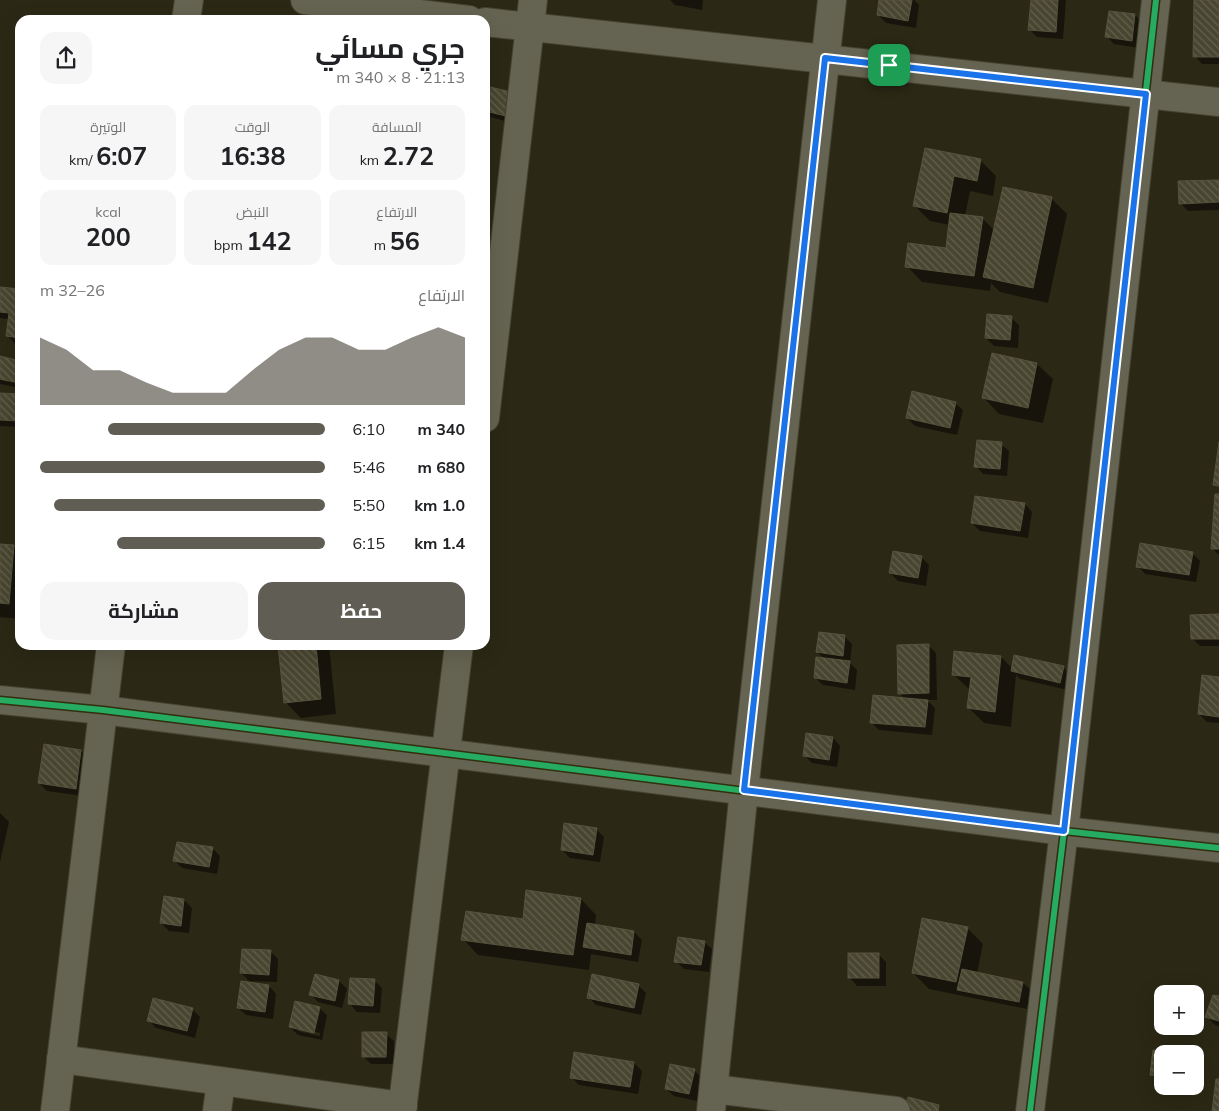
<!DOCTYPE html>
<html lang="ar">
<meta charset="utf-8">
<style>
body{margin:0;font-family:Mulish,Cairo,sans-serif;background:#f6f6f6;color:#202124;direction:rtl;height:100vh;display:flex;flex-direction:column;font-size:19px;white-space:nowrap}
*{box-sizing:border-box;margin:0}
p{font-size:16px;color:#757577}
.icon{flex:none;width:28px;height:28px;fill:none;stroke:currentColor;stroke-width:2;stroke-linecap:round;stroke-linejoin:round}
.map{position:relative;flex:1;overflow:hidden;direction:ltr}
.details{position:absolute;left:15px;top:15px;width:475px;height:635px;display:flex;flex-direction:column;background:#fff;border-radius:15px;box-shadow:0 5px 20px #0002;direction:rtl}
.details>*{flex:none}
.tools{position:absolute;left:1154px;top:985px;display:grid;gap:10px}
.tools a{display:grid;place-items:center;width:50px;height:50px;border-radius:10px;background:#fff;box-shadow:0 5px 20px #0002;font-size:25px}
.pin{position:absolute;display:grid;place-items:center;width:42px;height:42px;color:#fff;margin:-21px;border-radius:10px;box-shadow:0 2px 8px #0006}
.round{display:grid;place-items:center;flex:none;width:52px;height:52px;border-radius:15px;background:#f6f6f6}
.summary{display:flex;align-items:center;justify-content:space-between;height:85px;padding:0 25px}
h1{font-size:28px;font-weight:700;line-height:38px}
.stats{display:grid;grid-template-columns:repeat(3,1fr);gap:8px;height:85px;padding:5px 25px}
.stats div{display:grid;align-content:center;border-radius:12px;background:#f6f6f6;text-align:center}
.stats b{font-size:25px;font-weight:700}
.stats small{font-size:14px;font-weight:400}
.stats p{font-size:14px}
.chart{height:140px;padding:10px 25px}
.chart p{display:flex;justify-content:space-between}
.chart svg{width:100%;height:90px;margin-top:5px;fill:#605e54;opacity:.7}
.primary-button{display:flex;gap:10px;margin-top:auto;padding:10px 25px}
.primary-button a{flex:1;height:58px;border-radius:15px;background:#605e54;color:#fff;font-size:20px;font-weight:700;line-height:58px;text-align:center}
.primary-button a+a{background:#f6f6f6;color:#202124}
ul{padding:0 25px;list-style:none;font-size:16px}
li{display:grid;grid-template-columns:80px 60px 1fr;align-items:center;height:38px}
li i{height:12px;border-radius:6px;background:#605e54}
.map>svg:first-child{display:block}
</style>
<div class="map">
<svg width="1219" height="1111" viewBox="0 0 1219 1111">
<defs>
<pattern id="building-back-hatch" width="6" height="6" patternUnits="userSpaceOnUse" patternTransform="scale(1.25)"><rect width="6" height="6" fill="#484530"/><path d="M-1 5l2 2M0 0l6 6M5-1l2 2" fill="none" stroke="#63604d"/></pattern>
</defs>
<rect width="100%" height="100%" fill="#2b2815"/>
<g fill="#0007" fill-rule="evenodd">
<path d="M 670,0 L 703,0 L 702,10 L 675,5 Z"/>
<path d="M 881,0 L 914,0 L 919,5 L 916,28 L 886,23 L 878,15 Z"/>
<path d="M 1032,0 L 1066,0 L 1063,39 L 1037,37 L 1030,30 Z"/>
<path d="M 1195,0 L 1219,0 L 1219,64 L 1202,64 L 1195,56 Z"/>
<path d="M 1135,15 L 1142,22 L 1139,48 L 1114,44 L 1106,36 Z"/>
<path d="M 487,88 L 517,124 L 490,117 L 485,112 L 485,97 Z"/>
<path d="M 926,149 L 981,161 L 996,176 L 993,196 L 970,191 L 965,216 L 982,218 L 995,231 L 1052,199 L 1067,214 L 1048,303 L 1000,292 L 991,283 L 990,291 L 922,282 L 907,266 L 947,250 L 950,225 L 930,221 L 914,205 Z"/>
<path d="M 1219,181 L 1219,210 L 1188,211 L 1180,203 Z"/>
<path d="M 0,288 L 20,290 L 20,344 L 15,344 L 8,336 L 9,319 L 0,318 Z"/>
<path d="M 1011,318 L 1019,325 L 1018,348 L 994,346 L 986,338 Z"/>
<path d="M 1037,364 L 1053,379 L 1043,423 L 999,414 L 984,398 Z"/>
<path d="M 0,380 L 20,384 L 20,388 L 0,384 Z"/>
<path d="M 0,394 L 20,395 L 20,427 L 0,426 Z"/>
<path d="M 955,403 L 963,410 L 957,435 L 915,426 L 907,418 Z"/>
<path d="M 1001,444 L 1009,451 L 1007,476 L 983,474 L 976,466 Z"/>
<path d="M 1219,496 L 1219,555 L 1212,548 Z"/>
<path d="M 1025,504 L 1032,512 L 1028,538 L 980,531 L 972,523 Z"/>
<path d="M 0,545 L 14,546 L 20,553 L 20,619 L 0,617 Z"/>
<path d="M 1192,553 L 1200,561 L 1196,582 L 1145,574 L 1138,566 Z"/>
<path d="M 922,558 L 929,565 L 926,586 L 898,581 L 890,573 Z"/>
<path d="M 1219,616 L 1219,646 L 1200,646 L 1192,638 Z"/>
<path d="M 844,636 L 852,644 L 850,663 L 857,670 L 855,690 L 823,685 L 815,678 L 825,659 L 817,652 Z"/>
<path d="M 279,645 L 329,645 L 336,714 L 301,718 L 285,702 Z"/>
<path d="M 928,645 L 936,653 L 937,700 L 927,700 L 935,708 L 932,735 L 879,730 L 871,722 L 905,699 L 899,693 Z"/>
<path d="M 1001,657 L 1013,669 L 1063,667 L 1071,675 L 1068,690 L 1020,679 L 1016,675 L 1011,727 L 984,723 L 968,707 L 970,690 L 953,674 Z"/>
<path d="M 1219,678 L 1219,723 L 1207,722 L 1199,714 Z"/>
<path d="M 833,738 L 840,746 L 837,767 L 812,763 L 804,755 Z"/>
<path d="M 81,751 L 88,758 L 83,796 L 47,791 L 39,783 Z"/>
<path d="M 0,813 L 9,822 L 0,862 Z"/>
<path d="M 596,829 L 604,837 L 600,862 L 570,858 L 562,850 Z"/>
<path d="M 212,848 L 220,856 L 217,874 L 182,868 L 175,861 Z"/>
<path d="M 581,899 L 596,915 L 595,926 L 634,932 L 642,940 L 638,962 L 591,954 L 589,970 L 478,955 L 463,939 L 524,920 Z"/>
<path d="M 184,900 L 192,908 L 189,933 L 169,931 L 161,923 Z"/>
<path d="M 967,928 L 983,944 L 977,973 L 1023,983 L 1031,990 L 1027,1009 L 929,989 L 913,973 Z"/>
<path d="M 704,942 L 712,949 L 709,972 L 684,969 L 676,961 Z"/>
<path d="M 271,952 L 278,959 L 277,982 L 249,981 L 241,973 Z"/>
<path d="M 878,954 L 886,962 L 886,986 L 857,986 L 850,978 Z"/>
<path d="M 374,980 L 382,988 L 380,1013 L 357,1012 L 350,1004 Z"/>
<path d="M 339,981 L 347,989 L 342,1008 L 318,1002 L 311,994 Z"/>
<path d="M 638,985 L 646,993 L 641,1015 L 596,1005 L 588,997 Z"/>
<path d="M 269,986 L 276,994 L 273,1019 L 246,1015 L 238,1008 Z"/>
<path d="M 1219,998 L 1219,1026 L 1215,1025 L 1207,1017 Z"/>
<path d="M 154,999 L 193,1010 L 200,1017 L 195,1038 L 156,1028 L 148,1020 Z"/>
<path d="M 319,1008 L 327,1015 L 322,1040 L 298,1035 L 290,1027 ZM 298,1028 L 320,1033 L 320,1036 L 298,1031 Z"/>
<path d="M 386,1034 L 394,1041 L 394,1064 L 371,1064 L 363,1056 Z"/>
<path d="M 1154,1052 L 1162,1054 L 1162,1083 L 1159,1082 L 1151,1075 Z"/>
<path d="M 575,1054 L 634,1063 L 642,1071 L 638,1094 L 579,1085 L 571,1077 Z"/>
<path d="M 1195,1057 L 1202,1065 L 1199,1088 L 1187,1086 L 1195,1086 Z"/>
<path d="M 694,1070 L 702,1078 L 697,1101 L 674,1096 L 666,1089 Z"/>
</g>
<g fill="url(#building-back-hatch)" stroke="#56533e">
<path d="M 879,0 L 912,0 L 908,21 L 877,15 Z"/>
<path d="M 1031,0 L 1058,0 L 1056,32 L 1028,30 Z"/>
<path d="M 1194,0 L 1219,0 L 1219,57 L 1193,57 Z"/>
<path d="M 1109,11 L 1135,14 L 1132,41 L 1105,37 Z"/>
<path d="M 486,86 L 515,93 L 510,117 L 485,111 Z"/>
<path d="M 925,148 L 981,159 L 977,181 L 954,176 L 947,213 L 913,206 Z"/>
<path d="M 1219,180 L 1219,202 L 1179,204 L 1178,181 Z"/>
<path d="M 1003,187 L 1052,197 L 1033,288 L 983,277 Z"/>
<path d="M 950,213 L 983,217 L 974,276 L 905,267 L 908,243 L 946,248 Z"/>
<path d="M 0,287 L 20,289 L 20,338 L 6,336 L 9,313 L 0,312 Z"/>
<path d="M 987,314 L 1012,316 L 1010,340 L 985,338 Z"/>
<path d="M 992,353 L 1037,363 L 1028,408 L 982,398 Z"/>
<path d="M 0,356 L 20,361 L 20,383 L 0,379 Z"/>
<path d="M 912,391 L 956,402 L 950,428 L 906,418 Z"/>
<path d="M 0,393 L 20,394 L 20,421 L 0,420 Z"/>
<path d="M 977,440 L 1002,442 L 1000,469 L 974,467 Z"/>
<path d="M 1219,442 L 1219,486 L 1213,485 Z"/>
<path d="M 1215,494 L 1219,494 L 1219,549 L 1211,549 Z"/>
<path d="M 975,496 L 1025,503 L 1020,531 L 971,523 Z"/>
<path d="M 1140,543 L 1193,552 L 1189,575 L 1136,567 Z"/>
<path d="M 0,544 L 14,545 L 9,604 L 0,603 Z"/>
<path d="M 893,551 L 922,556 L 918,578 L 889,573 Z"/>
<path d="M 1219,614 L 1219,639 L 1191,639 L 1190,615 Z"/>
<path d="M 819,632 L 845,635 L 843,656 L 816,652 Z"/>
<path d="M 929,644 L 929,693 L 898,694 L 897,645 Z"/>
<path d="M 278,645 L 316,645 L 321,699 L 284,703 Z"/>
<path d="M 954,651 L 1001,656 L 995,712 L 967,708 L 971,677 L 952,675 Z"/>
<path d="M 1014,655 L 1064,666 L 1060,683 L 1011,671 Z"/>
<path d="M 816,657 L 850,661 L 847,683 L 814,678 Z"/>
<path d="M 1202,675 L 1219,677 L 1219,717 L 1198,714 Z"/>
<path d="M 873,695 L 928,700 L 925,727 L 870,723 Z"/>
<path d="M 806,733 L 833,737 L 829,760 L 803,756 Z"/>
<path d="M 44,744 L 81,750 L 76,789 L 38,783 Z"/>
<path d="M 564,823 L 597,828 L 593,855 L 561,850 Z"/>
<path d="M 177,842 L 213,847 L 209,867 L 173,861 Z"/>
<path d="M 526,890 L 581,898 L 573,955 L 461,940 L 466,911 L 523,919 Z"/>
<path d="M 164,896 L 184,899 L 181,926 L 160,923 Z"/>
<path d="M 922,918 L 968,927 L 956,982 L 912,973 Z"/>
<path d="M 587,923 L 634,931 L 631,955 L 583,947 Z"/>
<path d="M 678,937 L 705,941 L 701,965 L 674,962 Z"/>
<path d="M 242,949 L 271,950 L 269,975 L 240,973 Z"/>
<rect x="848" y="953" width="31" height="25"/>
<path d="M 962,969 L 1023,982 L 1019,1002 L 957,990 Z"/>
<path d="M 315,974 L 339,980 L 335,1001 L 309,995 Z"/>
<path d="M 592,974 L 639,984 L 634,1008 L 587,998 Z"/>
<path d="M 350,978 L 375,979 L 373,1006 L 348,1004 Z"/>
<path d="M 241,981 L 269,985 L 265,1012 L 237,1008 Z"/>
<path d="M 1213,995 L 1219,996 L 1219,1021 L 1205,1017 Z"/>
<path d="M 153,998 L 193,1008 L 187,1031 L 147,1021 Z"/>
<path d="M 295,1001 L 320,1007 L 314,1033 L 289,1027 Z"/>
<path d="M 362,1032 L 387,1032 L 386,1057 L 362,1057 Z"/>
<path d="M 1153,1050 L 1180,1054 L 1162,1054 L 1162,1077 L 1150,1075 Z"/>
<path d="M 574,1052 L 634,1062 L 630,1087 L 570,1078 Z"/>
<path d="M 670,1064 L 695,1069 L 689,1094 L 665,1089 Z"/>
<path d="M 1216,1079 L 1219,1079 L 1219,1111 L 1212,1111 Z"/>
<path d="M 908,1097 L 939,1105 L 938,1111 L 904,1111 Z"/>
</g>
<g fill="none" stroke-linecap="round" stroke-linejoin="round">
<g stroke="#454231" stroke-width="30">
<g id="minor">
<path d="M 305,0 L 469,20"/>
<path d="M 186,20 L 189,0"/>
<path d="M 485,22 L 1219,102"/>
<path d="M 485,418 L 533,0"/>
<path d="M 0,700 L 103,710 L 1064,831 L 1219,848"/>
<path d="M 61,1059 L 403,1106"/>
<path d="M 714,1089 L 896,1111"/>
<path d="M 55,1111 L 111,645"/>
<path d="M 217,1111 L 221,1082"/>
<path d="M 402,1111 L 459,645"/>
<path d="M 711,1111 L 744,790 L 832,0"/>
<path d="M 1030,1111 L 1064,831 L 1156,0"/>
</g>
</g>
<use href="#minor" stroke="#656351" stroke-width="28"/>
<g stroke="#332e0d" stroke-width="9">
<g id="cycleway">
<path d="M 0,700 L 103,710 L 1064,831 L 1219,848"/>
<path d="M 1030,1111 L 1064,831 L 1156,0"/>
</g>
</g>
<use href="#cycleway" stroke="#26ab63" stroke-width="6"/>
</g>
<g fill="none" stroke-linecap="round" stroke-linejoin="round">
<g stroke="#fff" stroke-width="10">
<path id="route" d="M 825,58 L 1146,94 L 1064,831 L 744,790 Z"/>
</g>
<use href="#route" stroke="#1a73e8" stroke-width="6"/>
</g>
</svg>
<div class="tools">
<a>+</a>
<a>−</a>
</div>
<div class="pin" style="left:889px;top:65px;background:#1e9e55"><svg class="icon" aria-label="arrive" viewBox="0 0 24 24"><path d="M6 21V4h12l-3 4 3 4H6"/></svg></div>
<section class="details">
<div class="summary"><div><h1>جري مسائي</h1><p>21:13 · 8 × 340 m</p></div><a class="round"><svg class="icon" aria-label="share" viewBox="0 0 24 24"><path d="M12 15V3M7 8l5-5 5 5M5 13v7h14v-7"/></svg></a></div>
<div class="stats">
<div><p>المسافة</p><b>2.72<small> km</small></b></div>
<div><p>الوقت</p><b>16:38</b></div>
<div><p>الوتيرة</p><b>6:07<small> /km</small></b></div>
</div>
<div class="stats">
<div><p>الارتفاع</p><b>56<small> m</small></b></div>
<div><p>النبض</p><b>142<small> bpm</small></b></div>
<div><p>kcal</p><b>200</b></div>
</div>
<div class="chart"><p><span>الارتفاع</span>26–32 m</p>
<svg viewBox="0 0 160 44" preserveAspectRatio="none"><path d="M0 44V11L10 17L20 27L30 27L40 33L50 38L60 38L70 38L80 27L90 17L100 11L110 11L120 17L130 17L140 11L150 6L160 11V44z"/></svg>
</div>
<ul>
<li><b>340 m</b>6:10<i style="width:76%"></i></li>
<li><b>680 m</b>5:46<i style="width:100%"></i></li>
<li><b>1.0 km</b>5:50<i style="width:95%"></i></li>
<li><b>1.4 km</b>6:15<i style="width:73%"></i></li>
</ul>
<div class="primary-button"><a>حفظ</a><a>مشاركة</a></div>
</section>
</div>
